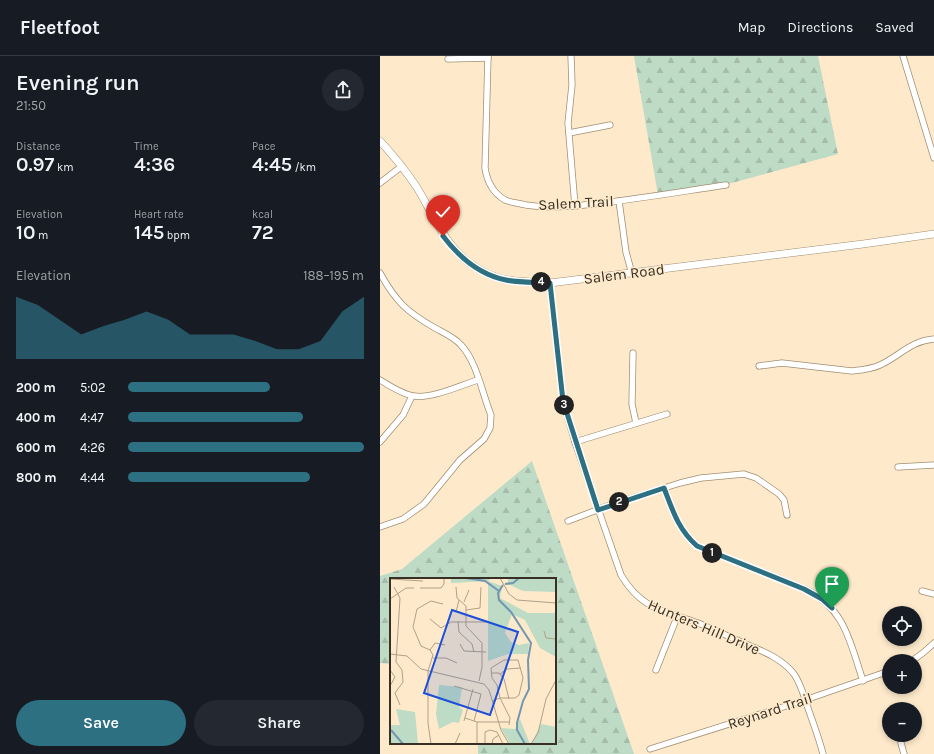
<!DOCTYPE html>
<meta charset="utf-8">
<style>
body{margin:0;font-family:Karla,sans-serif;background:#242831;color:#f1f3f6;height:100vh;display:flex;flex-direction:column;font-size:15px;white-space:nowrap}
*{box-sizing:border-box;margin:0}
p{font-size:13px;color:#9ea1a6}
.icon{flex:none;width:22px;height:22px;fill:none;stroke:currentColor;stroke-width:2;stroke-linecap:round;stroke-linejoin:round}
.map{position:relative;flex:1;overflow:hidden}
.sheet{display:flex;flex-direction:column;background:#171b24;width:380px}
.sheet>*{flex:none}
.fabs{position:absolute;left:502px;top:550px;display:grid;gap:8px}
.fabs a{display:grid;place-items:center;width:40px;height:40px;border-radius:50%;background:#171b24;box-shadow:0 2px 6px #0003;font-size:20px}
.pin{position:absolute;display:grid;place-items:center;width:34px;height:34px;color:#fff;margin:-41px -17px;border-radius:50% 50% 50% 0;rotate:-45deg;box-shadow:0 0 4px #0007}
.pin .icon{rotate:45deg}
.km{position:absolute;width:20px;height:20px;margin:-10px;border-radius:50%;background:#222;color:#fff;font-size:11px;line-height:20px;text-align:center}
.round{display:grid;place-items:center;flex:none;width:42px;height:42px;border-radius:21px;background:#242831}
.headline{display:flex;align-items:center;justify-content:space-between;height:68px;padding:0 16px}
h1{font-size:22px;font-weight:600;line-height:30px}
.metrics{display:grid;grid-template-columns:repeat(3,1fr);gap:6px;height:68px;padding:4px 16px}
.metrics div{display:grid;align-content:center}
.metrics b{font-size:20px;font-weight:600}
.metrics small{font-size:11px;font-weight:400}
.metrics p{font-size:11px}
.chart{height:112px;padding:8px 16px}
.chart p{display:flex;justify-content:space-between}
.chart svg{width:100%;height:72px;margin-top:4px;fill:#2d7082;opacity:.7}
.primary-button{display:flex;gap:8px;margin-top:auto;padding:8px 16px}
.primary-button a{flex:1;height:46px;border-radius:24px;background:#2d7082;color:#fff;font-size:16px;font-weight:600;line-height:46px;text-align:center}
.primary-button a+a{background:#242831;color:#f1f3f6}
ul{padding:0 16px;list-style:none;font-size:13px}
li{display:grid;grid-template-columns:64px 48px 1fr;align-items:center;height:30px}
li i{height:10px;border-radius:5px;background:#2d7082}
header{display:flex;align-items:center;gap:24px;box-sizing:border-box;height:56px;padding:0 20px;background:#171b24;border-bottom:1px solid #363941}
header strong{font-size:19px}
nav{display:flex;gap:22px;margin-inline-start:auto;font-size:14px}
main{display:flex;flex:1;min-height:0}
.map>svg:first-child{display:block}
</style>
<header>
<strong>Fleetfoot</strong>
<nav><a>Map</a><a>Directions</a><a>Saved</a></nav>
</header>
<main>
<section class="sheet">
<div class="headline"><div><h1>Evening run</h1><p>21:50</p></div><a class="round"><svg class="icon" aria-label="share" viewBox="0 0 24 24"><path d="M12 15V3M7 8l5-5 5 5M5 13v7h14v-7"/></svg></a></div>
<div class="metrics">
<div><p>Distance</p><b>0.97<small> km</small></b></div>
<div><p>Time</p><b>4:36</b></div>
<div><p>Pace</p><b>4:45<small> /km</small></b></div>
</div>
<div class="metrics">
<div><p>Elevation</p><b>10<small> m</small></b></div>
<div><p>Heart rate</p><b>145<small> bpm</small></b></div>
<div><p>kcal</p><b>72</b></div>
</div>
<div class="chart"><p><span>Elevation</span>188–195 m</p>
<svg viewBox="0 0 160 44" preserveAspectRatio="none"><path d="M0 44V6L10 11L20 20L30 29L40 24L50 20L60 15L70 20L80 29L90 29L100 29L110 33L120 38L130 38L140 33L150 15L160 6V44z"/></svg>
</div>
<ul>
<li><b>200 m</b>5:02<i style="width:60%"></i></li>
<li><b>400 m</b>4:47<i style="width:74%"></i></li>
<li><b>600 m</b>4:26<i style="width:100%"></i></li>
<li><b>800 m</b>4:44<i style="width:77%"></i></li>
</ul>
<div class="primary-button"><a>Save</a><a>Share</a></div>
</section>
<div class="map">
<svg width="554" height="698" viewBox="0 0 554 698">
<defs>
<pattern id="forest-firs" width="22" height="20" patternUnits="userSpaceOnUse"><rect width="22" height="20" fill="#bedbc5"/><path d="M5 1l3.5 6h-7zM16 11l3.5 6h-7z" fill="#a4bca9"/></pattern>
</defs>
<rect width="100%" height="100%" fill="#feeacb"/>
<g fill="url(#forest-firs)">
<path d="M 254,0 L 438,0 L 458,98 L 348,128 L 278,139 Z"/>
<path d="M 152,405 L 254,698 L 98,698 L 98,687 L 175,687 L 175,523 L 11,523 L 11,608 L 0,607 L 0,520 L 22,513 Z"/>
</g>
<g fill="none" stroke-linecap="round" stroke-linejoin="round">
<g stroke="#a18e72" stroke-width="7">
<g id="minor">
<path d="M 108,0 L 105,112 C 107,125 113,137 125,144 C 132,147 139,147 146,149 C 172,153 197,150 222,147 C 264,142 305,135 346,129"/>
<path d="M 191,0 L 192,29 L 188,67 L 195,150"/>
<path d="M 523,0 L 554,102"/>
<path d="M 68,3 L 108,2"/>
<path d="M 189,77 L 230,69"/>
<path d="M 0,127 L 22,110"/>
<path d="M 239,145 L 246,196 L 252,218"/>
<path d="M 0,217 C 16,246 27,256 55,272 C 64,277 74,281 81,289 C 97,306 102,337 111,359 L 110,372 L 104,383 L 80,404 L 44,448 L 23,463 L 0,471"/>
<path d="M 170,227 L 183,345 L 195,386 L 241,519 C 262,554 283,554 318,567 C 335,574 352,582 368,589 C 385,596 402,603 414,618 C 421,628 424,640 428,652 C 433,667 439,682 443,698"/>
<path d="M 253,297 L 252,348 L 256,367"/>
<path d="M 379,310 L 402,307 L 472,315 C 481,314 492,313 500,309 C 520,300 530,285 554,283"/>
<path d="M 0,324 C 8,329 25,339 34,340 C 52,343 81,329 98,324"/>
<path d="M 0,386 L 23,359 L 32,340"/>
<path d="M 195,386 L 287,358"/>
<path d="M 518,411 L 554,409"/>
<path d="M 284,432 C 293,455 298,473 317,490 L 425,533 C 465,552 470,586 483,625"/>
<path d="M 188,465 L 230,449 L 300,427 L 321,422 L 364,418 L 376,422 L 399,438 L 404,444 L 407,459"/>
<path d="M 542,535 L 554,538"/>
<path d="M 532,605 L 544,596 L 554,587"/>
<path d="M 276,614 L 297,561"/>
<path d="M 521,687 L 524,698"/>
<path d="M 270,693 L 425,644 L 509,615"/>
</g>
</g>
<g stroke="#a18e72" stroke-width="8">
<path id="tertiary" d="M 0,85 C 13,99 25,114 36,130 C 56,162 66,196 102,215 C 110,219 119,223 128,224 C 142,226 156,226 170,227 L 483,188 L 554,178"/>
</g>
<use href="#minor" stroke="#fff" stroke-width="5.5"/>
<use href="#tertiary" stroke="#fff" stroke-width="7"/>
</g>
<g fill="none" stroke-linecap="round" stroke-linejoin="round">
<g stroke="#fff" stroke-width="8">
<path id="route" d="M 63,180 C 79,201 100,219 126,224 C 140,227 156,226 170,227 L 183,345 L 218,454 L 284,432 C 293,455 298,473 317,490 L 424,533 L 442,543 L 452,552"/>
</g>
<use href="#route" stroke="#2d7082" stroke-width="5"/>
</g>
<g text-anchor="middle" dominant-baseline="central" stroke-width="3" stroke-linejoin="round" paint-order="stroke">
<g font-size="15" fill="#383024" stroke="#feeacb">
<text transform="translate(196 147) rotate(-3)">Salem Trail</text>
<text transform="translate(244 218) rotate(-7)">Salem Road</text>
<text transform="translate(324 571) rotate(23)">Hunters Hill Drive</text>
<text transform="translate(390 655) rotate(-18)">Reynard Trail</text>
</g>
</g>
<g transform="translate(10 522)">
<rect width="166" height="166" fill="#feeacb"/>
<path d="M 61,0 L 101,0 L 98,3 L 112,8 L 110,20 L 138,35 L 166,35 L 166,79 L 150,70 L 135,42 L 122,36 L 115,55 L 121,64 L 129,67 L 139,65 L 138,76 L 118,76 L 98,83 L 98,3 L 61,5 ZM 118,0 L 166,1 L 166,14 L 133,13 L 118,6 ZM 49,107 L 72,109 L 69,129 L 73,132 L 69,145 L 63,144 L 49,151 L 46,136 ZM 6,131 L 25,134 L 28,166 L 0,166 L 0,147 L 10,147 ZM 130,141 L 140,166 L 120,166 L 111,150 L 125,151 ZM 151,146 L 166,149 L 166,166 L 141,166 Z" fill="#bedbc5"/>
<path fill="none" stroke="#7197b1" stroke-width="2" d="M 76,0 L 95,3 L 109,13M 115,6 L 123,5 L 129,0M 113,7 L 108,15 L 109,22 L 121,34 L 141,65 L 138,82 L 139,111 L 133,123 L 127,145 L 127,152 L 135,166M 1,152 L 13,166"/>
<path fill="none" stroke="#afa088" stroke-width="1" d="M 110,0 L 119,16 L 127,22 L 166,25M 0,1 L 33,3M 4,9 L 10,20 L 6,84 L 12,92 L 13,104 L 5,115 L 10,127M 66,9 L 67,20 L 76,28 L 76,48 L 92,65 L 92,89 L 89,103M 30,10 L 51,10 L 54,6 L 54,0M 0,21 L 16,10 L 24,10M 74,24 L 79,12M 76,32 L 90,30 L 91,9M 66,34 L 69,22M 40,41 L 51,50 L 61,44 L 96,44M 68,43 L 69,54 L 82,66 L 84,74M 154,53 L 156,60 L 166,61M 70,66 L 74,73 L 96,74M 40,72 L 45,65 L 55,67M 0,76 L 17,78 L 31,91 L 94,106 L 99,112 L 111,152 L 119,166M 43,80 L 56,80 L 67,85M 0,92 L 5,99 L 0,108M 101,95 L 109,95 L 114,101 L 119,121M 110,96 L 117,91 L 131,90M 64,108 L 91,116 L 84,143M 102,123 L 110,120 L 125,120 L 129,117 L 133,100 L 128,82 L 114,82 L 101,90 L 102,100 L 107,107 L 110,120 L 120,140 L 119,147M 75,140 L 87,144 L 120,144M 74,143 L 83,111M 41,166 L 38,145 L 38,93 L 43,77 L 40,72 L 31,68 L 23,49 L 27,31 L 41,23 L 53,26M 65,166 L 70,155M 87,166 L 87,144M 95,166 L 95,154 L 100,152 L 107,154 L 113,166M 102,166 L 103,161 L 109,157M 141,166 L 148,155 L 156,121 L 166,102"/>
<path fill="#1d4ed8" fill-opacity="0.15" stroke="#1d4ed8" stroke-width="2" d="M 62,32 L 128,54 L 100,137 L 34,115 Z"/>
<rect width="166" height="166" fill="none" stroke="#383024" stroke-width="2"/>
</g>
</svg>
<div class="fabs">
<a><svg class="icon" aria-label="locate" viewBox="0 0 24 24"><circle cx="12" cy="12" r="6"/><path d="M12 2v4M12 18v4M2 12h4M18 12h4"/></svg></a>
<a>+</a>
<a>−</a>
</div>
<div class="pin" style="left:452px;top:552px;background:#1e9e55"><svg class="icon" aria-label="arrive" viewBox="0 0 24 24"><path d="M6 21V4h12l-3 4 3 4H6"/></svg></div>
<div class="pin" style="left:63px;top:180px;background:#d93025"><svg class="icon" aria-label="check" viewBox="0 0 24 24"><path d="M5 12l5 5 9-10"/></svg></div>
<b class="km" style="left:332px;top:497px">1</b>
<b class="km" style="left:239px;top:446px">2</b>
<b class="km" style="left:184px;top:349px">3</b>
<b class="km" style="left:161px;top:226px">4</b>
</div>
</main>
